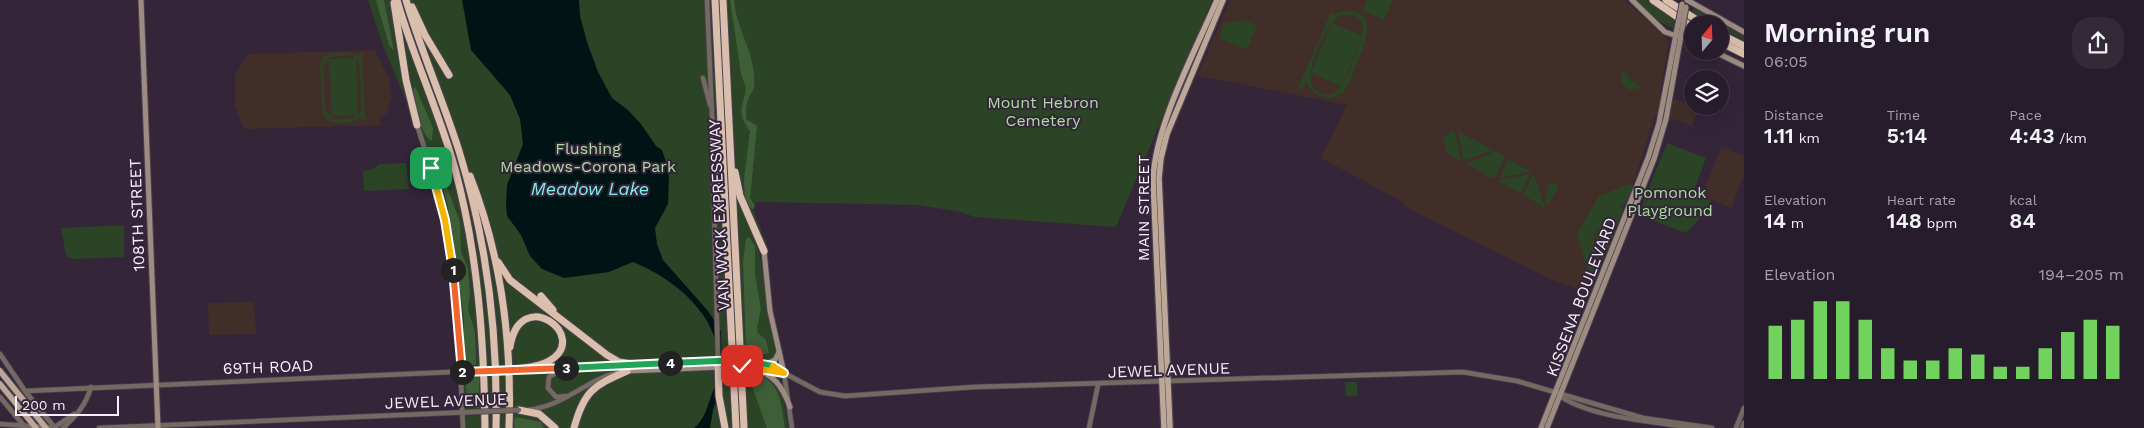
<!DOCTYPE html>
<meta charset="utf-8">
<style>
body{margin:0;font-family:"Work Sans",sans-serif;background:#332937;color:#f1f3f6;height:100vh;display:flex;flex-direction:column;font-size:19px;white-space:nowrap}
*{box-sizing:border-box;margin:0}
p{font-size:16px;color:#a4a1a9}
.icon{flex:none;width:28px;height:28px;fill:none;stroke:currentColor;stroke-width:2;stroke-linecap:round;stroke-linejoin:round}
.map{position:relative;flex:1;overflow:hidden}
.details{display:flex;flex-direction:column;background:#271c2b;width:400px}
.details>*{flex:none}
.needle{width:32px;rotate:19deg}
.fabs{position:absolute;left:1684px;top:15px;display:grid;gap:10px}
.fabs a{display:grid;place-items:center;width:45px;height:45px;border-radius:50%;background:#271c2b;box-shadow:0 5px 20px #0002,0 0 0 1px #433a47;font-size:25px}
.scale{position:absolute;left:15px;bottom:12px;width:104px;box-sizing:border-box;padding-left:5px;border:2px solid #f8eefb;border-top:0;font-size:14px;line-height:18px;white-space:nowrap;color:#f8eefb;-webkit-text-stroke:4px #342539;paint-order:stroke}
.pin{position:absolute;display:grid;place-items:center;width:42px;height:42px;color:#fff;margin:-21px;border-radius:10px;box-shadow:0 2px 8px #0006}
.km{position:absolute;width:25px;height:25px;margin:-12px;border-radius:50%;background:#222;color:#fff;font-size:14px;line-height:25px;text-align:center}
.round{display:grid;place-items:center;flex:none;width:52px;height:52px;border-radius:20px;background:#332937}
.headline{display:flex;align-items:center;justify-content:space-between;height:85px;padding:0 20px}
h1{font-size:28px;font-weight:600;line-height:38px}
.metrics{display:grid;grid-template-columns:repeat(3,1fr);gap:8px;height:85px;padding:5px 20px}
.metrics div{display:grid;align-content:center}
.metrics b{font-size:21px;font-weight:600}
.metrics small{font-size:14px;font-weight:400}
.metrics p{font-size:14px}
.chart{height:140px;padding:10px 20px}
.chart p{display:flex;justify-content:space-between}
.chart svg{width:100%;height:90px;margin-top:5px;stroke:#71d25e;stroke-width:6}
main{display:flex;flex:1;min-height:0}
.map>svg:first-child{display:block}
</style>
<main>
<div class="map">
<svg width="1744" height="428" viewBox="0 0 1744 428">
<rect width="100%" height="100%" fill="#342539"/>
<g fill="#412e29">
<path d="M 1230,0 L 1625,0 L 1669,41 L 1660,93 L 1699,109 L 1692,126 L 1658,114 L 1655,117 L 1634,181 L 1589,294 L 1551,279 L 1423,216 L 1404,206 L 1401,201 L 1321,158 L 1347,105 L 1199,76 L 1198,74 Z"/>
<path d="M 375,50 L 389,79 L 392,97 L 387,113 L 380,119 L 381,125 L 245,129 L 239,117 L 235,105 L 235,75 L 248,54 Z"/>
<path d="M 1721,147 L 1744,156 L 1744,175 L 1731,208 L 1702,196 Z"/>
<path d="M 254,302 L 256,334 L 209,335 L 208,303 Z"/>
</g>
<g fill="#2b4426" fill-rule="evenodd">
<path d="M 368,0 L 1212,0 L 1116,227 L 975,217 L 957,211 L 917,205 L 756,202 L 753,209 L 767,245 L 764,245 L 759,251 L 788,428 L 465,428 L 462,358 L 447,228 L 417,126 L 383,46 Z"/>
<path d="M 1367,0 L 1393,0 L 1384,20 L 1362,10 Z"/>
<path d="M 1637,0 L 1646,0 L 1692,32 L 1692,38 L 1688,35 L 1687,31 C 1659,26 1657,19 1637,0 Z"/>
<path d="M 1695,8 L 1744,36 L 1744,40 L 1720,29 L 1720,24 L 1711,24 L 1691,12 Z"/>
<path d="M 1342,11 C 1381,8 1365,44 1357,64 C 1353,73 1350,85 1343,92 C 1330,104 1312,96 1306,81 L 1302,89 L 1298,88 L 1331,12 L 1334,14 ZM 1342,15 C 1376,12 1360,45 1353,61 C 1347,77 1334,111 1312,86 C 1305,71 1327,20 1342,15 Z"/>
<path d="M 1244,20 L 1257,25 L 1247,50 L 1219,38 L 1225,23 Z"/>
<path d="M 1332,23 L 1363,36 L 1341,86 L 1311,73 Z"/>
<path d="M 331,53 L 351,53 L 359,57 L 359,53 L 362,53 L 365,121 L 362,121 L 362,117 C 352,125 331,126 323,115 L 320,65 L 324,57 ZM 350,55 L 355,58 L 329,59 L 332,116 L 358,115 L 356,58 L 360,66 L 361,111 C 356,121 343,120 333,119 L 325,110 L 323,64 L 330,57 Z"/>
<path d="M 1622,71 L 1628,75 L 1629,80 L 1636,82 L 1640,88 L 1631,90 C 1623,86 1619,81 1622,71 Z"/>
<path d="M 1452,131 L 1455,132 L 1461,161 L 1447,153 L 1443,137 Z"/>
<path d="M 1458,131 L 1491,149 L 1492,150 L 1466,160 L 1463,159 Z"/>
<path d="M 1667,143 L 1706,158 L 1693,193 L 1711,200 L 1704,214 L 1686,233 L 1638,215 Z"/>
<path d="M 1495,151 L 1505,156 L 1496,176 L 1491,178 L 1467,164 Z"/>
<path d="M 1510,160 L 1530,171 L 1530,172 L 1500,178 L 1507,161 Z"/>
<path d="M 406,163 L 409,189 L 364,191 L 363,171 L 373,169 L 379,164 Z"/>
<path d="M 1530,174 L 1522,191 L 1517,192 L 1500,182 L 1500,180 Z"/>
<path d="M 1533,176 L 1534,176 L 1545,208 L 1525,196 L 1524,192 Z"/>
<path d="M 1550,182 L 1559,186 L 1548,205 L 1545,198 Z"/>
<path d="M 1630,184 L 1633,186 L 1625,204 L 1603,215 L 1616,208 L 1624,207 L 1603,261 L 1595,248 L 1596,231 L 1594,231 L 1594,249 L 1602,263 L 1595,281 L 1587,268 L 1577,234 L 1599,196 Z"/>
<path d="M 124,225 L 124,257 L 72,259 L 66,256 L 61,228 Z"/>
<path d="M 1345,382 L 1357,382 L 1357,396 L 1346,396 Z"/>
</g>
<g fill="#3e5e37">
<path d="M 376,0 L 384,0 L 394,51 L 389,45 Z"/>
<path d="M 730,0 L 734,0 C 736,30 757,55 754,86 C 754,91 749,95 748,100 C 746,105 746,113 746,119 L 757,126 L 750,198 L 755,206 L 753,209 L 745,204 L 744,179 L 750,131 C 736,111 743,108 746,88 L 741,74 Z"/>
<path d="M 415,86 L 433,128 L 432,141 C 418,132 417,106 413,91 Z"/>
<path d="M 435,154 L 441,159 L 447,187 L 460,222 L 461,252 L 468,268 L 470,294 L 468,309 L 475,332 L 476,365 L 469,365 L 464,358 L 464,320 L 453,235 L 446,198 L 434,161 L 433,155 Z"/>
<path d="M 749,237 L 755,246 L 755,275 L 761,309 L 757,328 L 758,333 L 766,340 L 769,353 C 764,355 752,355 747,353 L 746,349 L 743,261 L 746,239 Z"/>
<path d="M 751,373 C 781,377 781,405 785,428 L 767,428 L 749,378 Z"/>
<path d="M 468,376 L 479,376 L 479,408 L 468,407 L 465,379 Z"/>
<path d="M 516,417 L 541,422 L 544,428 L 515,428 L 514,420 Z"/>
</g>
<path fill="#011415" d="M 462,0 L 579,0 L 580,16 L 587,42 L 598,72 L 612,98 L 628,110 L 641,124 L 656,146 L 662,150 L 665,159 L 669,175 L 668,204 L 655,228 L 657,244 L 663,260 L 708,311 L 721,331 L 722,386 L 713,410 L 710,428 L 694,428 C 706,418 707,406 713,391 C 736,332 685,283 633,262 L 609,272 L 564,278 L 542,269 L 530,256 L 521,235 L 507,216 L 506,204 L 507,185 L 523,144 L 520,119 L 510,95 L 471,50 Z"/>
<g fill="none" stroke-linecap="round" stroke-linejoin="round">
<g stroke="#4f4154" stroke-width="6">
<g id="tertiary">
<path d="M 707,0 L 713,138"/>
<path d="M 703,78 L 710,105"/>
<path d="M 417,125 C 428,159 440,193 447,228 C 459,294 460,361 463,428"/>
<path d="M 713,166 L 718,361"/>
<path d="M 0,354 L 25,391 L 55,428"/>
<path d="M 530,370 L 623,365"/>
<path d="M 561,370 L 549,377 L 548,388 L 556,397 L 567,396"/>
<path d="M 784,373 L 820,392 L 845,396 L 974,387 L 1463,372 L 1517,381 L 1643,418 L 1712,428"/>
<path d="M 784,373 L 792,428"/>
<path d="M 25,391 L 474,371"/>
<path d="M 1557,394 C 1589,418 1656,422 1695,428"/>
<path d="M 0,397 L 25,427"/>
<path d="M 528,410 C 565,406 585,380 619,372"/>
<path d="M 0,424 L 55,428"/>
<path d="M 55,427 L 74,414"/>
<path d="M 63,428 C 76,416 86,405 91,387"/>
<path d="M 99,428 L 471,412"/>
<path d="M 1089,428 L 1098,385"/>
<path d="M 1736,428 L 1744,408"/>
<path d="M 1742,428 L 1744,423"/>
</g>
</g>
<g stroke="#4f4154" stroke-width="7">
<g id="secondary">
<path d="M 141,0 L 158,428"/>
<path d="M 1632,0 L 1665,32 L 1692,41"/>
<path d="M 1687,0 L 1744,32"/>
<path d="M 1713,51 L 1744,66"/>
<path d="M 764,251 L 770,311 L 784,373"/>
<path d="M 751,361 L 770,365 L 784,372"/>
<path d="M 766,364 L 775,360 L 779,352"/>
<path d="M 640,365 L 718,361"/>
<path d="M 751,367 C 774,375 782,385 790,407"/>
<path d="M 764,369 L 783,372"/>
<path d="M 627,371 L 722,367"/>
<path d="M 1541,428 L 1648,158 L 1659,123 L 1677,29"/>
<path d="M 1547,428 L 1654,159 L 1666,119 L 1682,30"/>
</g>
</g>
<g stroke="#4f4154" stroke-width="8">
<g id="primary">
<path d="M 0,371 L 46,428"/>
<path d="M 0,384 L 36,428"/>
<path d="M 1164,428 L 1153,179 C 1156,123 1195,52 1217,0"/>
<path d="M 1170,428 L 1159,178 L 1161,158 L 1167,134 L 1223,0"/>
</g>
</g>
<g stroke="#4f4154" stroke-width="9">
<g id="motorway">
<path d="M 397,0 C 413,57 439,111 455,169 C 478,254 484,340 485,428"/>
<path d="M 406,0 C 421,51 443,100 459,151 C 487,241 498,334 496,428"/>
<path d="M 715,0 L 736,428"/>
<path d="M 723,0 L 744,428"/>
<path d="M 1653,0 L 1692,27"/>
<path d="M 1666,0 L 1703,24"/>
<path d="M 394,3 L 406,80 L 417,125"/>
<path d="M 412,7 L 425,35 L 449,75"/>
<path d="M 1720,34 L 1744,46"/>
<path d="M 1720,42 L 1744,54"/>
<path d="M 713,136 L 720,202"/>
<path d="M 735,172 L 740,196 L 764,251"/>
<path d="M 470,176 C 501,255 512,343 509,428"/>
<path d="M 498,262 L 510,280 L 607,355 L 619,362 L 640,365"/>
<path d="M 541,296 L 553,310"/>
<path d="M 510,347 C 520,283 592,337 549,361 C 537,368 524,367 512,370"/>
<path d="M 718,361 L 719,396 L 725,428"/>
<path d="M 519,410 L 539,414 L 555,428"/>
<path d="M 574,428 C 584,391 593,386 627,371"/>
</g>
</g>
<use href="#tertiary" stroke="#746a62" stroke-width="4.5"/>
<use href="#secondary" stroke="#9d8c80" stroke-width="5"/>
<use href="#primary" stroke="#bda797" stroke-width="5.5"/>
<use href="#motorway" stroke="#d9bfac" stroke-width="7"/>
<g stroke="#4f4154" stroke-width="6" stroke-linecap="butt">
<g id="tertiary-bridge">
<path d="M 474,371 L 512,370"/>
<path d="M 471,412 L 519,410"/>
</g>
</g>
<g stroke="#4f4154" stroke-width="7" stroke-linecap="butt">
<g id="secondary-bridge">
<path d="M 1677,29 L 1682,4"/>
<path d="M 1682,30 L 1686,7"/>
<path d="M 718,361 L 751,361"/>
<path d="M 723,367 L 751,367"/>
</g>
</g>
<use href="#tertiary-bridge" stroke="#746a62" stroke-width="4.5"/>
<use href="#secondary-bridge" stroke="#9d8c80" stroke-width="5"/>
</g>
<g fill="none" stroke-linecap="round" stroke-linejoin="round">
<g stroke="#fff" stroke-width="10">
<path id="split-1" d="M 431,168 L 445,220 L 453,270"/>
</g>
<g stroke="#fff" stroke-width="10">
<path id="split-2" d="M 453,270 L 462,372"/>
</g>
<g stroke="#fff" stroke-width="10">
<path id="split-3" d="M 462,372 L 566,368"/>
</g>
<g stroke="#fff" stroke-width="10">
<path id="split-4" d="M 566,368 L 670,363"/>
</g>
<g stroke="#fff" stroke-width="10">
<path id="split-5" d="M 670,363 L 740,360 L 773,366"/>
</g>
<g stroke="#fff" stroke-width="10">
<path id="split-6" d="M 742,366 L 784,373 L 773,366"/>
</g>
<use href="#split-1" stroke="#f5b400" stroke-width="6"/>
<use href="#split-2" stroke="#f0652b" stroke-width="6"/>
<use href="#split-3" stroke="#f0652b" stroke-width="6"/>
<use href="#split-4" stroke="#22a559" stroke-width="6"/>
<use href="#split-5" stroke="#22a559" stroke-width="6"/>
<use href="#split-6" stroke="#f5b400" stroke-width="6"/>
</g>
<g text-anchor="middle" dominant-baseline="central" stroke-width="4" stroke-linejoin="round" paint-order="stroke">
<g font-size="16" fill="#a8dd9e" stroke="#342539">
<text x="1043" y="102">Mount Hebron<tspan x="1043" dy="18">Cemetery</tspan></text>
<text x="588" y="148">Flushing<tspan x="588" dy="18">Meadows-Corona Park</tspan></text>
<text x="1670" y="192">Pomonok<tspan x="1670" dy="18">Playground</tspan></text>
</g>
<g font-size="16" fill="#f8eefb" stroke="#342539">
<text transform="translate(1143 208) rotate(-90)">MAIN STREET</text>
<text transform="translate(137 215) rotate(-92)">108TH STREET</text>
<text transform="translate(719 215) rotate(-93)">VAN WYCK EXPRESSWAY</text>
<text transform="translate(1581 297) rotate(-69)">KISSENA BOULEVARD</text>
<text transform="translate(268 367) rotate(-2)">69TH ROAD</text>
<text transform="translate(1169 370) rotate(-2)">JEWEL AVENUE</text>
<text transform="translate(446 401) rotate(-2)">JEWEL AVENUE</text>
</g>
<g font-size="18" font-style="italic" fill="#7fedee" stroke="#342539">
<text x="590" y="188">Meadow Lake</text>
</g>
</g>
</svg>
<div class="fabs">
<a><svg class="needle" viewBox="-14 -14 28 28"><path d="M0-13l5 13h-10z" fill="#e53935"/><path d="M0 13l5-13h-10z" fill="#a4a1a9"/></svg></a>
<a><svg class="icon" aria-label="layers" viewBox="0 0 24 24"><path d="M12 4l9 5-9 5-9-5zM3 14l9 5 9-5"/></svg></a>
</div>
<div class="scale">200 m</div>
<div class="pin" style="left:431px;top:168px;background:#1e9e55"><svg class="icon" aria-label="arrive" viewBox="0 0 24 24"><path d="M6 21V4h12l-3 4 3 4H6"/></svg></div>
<div class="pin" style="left:742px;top:366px;background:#d93025"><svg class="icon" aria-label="check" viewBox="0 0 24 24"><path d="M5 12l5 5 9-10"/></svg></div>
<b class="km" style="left:453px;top:270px">1</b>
<b class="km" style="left:462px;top:372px">2</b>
<b class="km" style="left:566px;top:368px">3</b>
<b class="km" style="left:670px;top:363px">4</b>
</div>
<section class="details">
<div class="headline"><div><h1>Morning run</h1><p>06:05</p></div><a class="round"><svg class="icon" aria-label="share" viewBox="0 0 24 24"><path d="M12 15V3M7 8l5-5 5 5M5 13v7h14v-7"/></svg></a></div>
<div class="metrics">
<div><p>Distance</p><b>1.11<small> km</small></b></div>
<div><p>Time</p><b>5:14</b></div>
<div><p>Pace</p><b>4:43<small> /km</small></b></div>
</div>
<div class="metrics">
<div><p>Elevation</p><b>14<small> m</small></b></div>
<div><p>Heart rate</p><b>148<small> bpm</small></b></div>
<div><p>kcal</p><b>84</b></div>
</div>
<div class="chart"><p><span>Elevation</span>194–205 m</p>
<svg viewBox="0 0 160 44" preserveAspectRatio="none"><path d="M5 44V18M15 44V15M25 44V6M35 44V6M45 44V15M55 44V29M65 44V35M75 44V35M85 44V29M95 44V32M105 44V38M115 44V38M125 44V29M135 44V21M145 44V15M155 44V18"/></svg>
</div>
</section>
</main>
